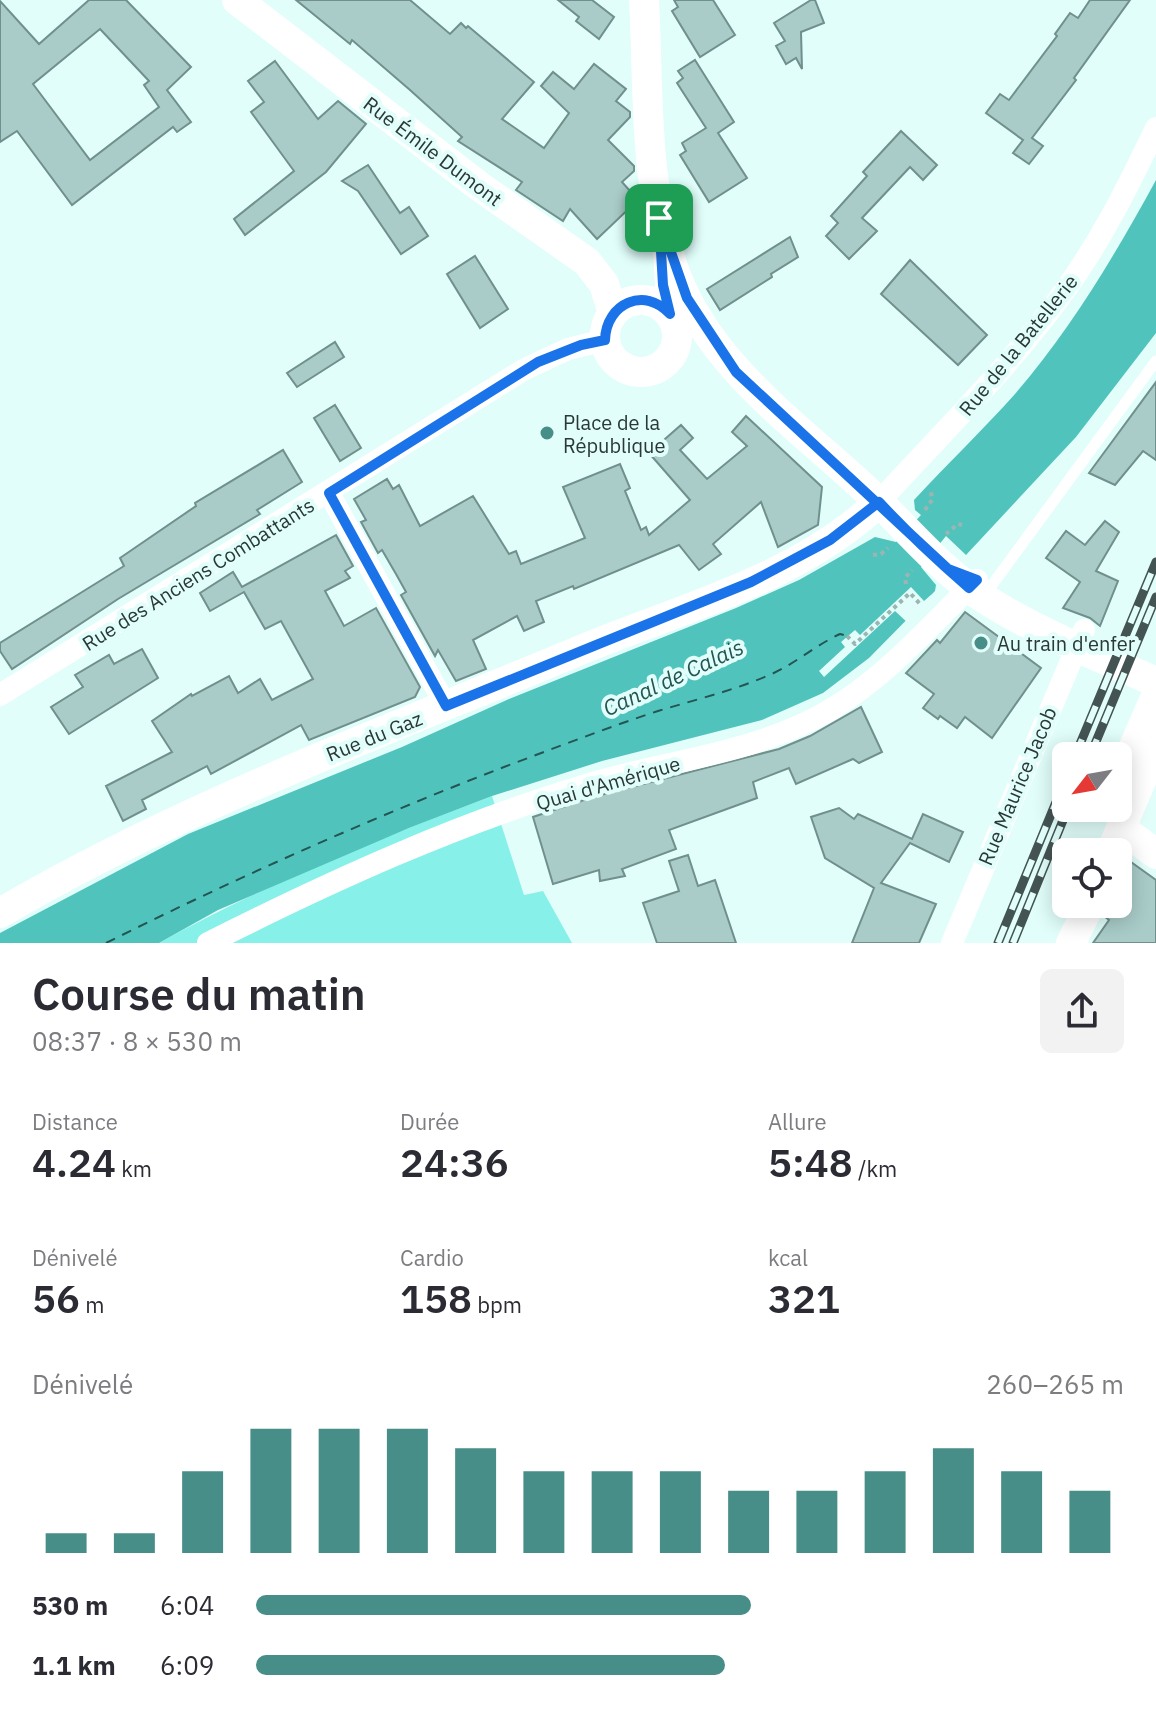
<!DOCTYPE html>
<html lang="fr">
<meta charset="utf-8">
<style>
body{margin:0;font-family:"IBM Plex Sans",sans-serif;background:#f2f2f3;color:#2b2b33;height:100vh;display:flex;flex-direction:column;font-size:30px;white-space:nowrap}
*{box-sizing:border-box;margin:0}
p{font-size:26px;color:#7c7c81}
.icon{flex:none;width:44px;height:44px;fill:none;stroke:currentColor;stroke-width:2;stroke-linecap:round;stroke-linejoin:round}
.map{position:relative;height:943px;overflow:hidden}
.drawer{display:flex;flex-direction:column;background:#fff;flex:1}
.drawer>*{flex:none}
.needle{width:52px;rotate:239deg}
.tools{position:absolute;left:1052px;top:742px;display:grid;gap:16px}
.tools a{display:grid;place-items:center;width:80px;height:80px;border-radius:12px;background:#fff;box-shadow:0 4px 20px #0003;font-size:40px}
.pin{position:absolute;display:grid;place-items:center;width:68px;height:68px;color:#fff;margin:-34px;border-radius:16px;box-shadow:0 4px 12px #0006}
.round{display:grid;place-items:center;flex:none;width:84px;height:84px;border-radius:12px;background:#f2f2f3}
.overview{display:flex;align-items:center;justify-content:space-between;height:136px;padding:0 32px}
h1{font-size:44px;font-weight:600;line-height:60px}
.figures{display:grid;grid-template-columns:repeat(3,1fr);gap:12px;height:136px;padding:8px 32px}
.figures div{display:grid;align-content:center}
.figures b{font-size:40px;font-weight:600}
.figures small{font-size:22px;font-weight:400}
.figures p{font-size:22px}
.chart{height:224px;padding:16px 32px}
.chart p{display:flex;justify-content:space-between}
.chart svg{width:100%;height:144px;margin-top:8px;stroke:#478e88;stroke-width:6}
ul{padding:0 32px;list-style:none;font-size:26px}
li{display:grid;grid-template-columns:128px 96px 1fr;align-items:center;height:60px}
li i{height:20px;border-radius:10px;background:#478e88}
.map>svg:first-child{display:block}
</style>
<div class="map">
<svg width="1156" height="943" viewBox="0 0 1156 943">
<rect width="100%" height="100%" fill="#e1fefb"/>
<path fill="#87f1e9" d="M 492,796 L 524,895 L 543,891 L 572,943 L 159,943 C 265,884 379,839 492,796 Z"/>
<path fill="#50c4bc" d="M 1156,180 L 1156,333 L 1076,437 L 966,555 L 946,536 L 921,567 L 936,585 L 935,591 L 869,658 L 823,693 L 762,720 L 602,761 L 492,796 L 409,828 L 218,910 L 159,943 L 0,943 L 0,933 L 188,834 L 402,747 L 509,699 L 736,608 L 799,580 L 875,537 L 896,542 L 921,515 L 915,510 L 914,500 C 947,464 982,431 1015,394 C 1071,329 1115,255 1156,180 Z"/>
<path fill="#e1fefb" d="M 911,587 L 924,601 L 931,595 L 934,598 L 909,624 L 895,611 L 824,677 L 819,671 L 845,647 L 841,642 L 855,630 L 860,635 Z"/>
<g fill="none" stroke-linecap="round" stroke-linejoin="round">
<path stroke="#245552" stroke-width="2" stroke-dasharray="10 8" stroke-linecap="butt" d="M 106,943 C 236,878 369,819 504,767 C 555,748 606,728 658,711 C 694,700 732,691 767,676 C 794,665 814,646 840,634 L 847,636"/>
</g>
<g fill="#a9ccc8" stroke="#70908d" stroke-width="2" fill-rule="evenodd">
<path d="M 89,0 L 126,0 L 191,67 L 167,90 L 191,122 L 177,132 L 173,127 L 72,205 L 17,131 L 0,142 L 0,1 L 39,44 ZM 100,29 L 149,81 L 144,85 L 159,107 L 90,160 L 33,84 Z"/>
<path d="M 296,0 L 410,0 L 450,34 L 461,23 L 466,28 L 468,26 L 534,82 L 502,119 L 544,148 L 569,113 L 541,86 L 553,72 L 574,89 L 594,64 L 626,89 L 616,101 L 630,112 L 630,117 L 608,140 L 634,166 L 634,171 L 622,182 L 638,200 L 597,239 L 570,209 L 563,221 L 516,190 L 522,182 L 458,141 L 462,137 L 410,90 L 352,40 L 350,44 Z"/>
<path d="M 558,0 L 592,0 L 614,17 L 599,39 L 576,21 L 579,17 Z"/>
<path d="M 674,0 L 713,0 L 735,35 L 700,57 L 672,11 L 678,7 Z"/>
<path d="M 811,0 L 815,0 L 824,23 L 801,32 L 802,69 L 796,58 L 786,64 L 776,46 L 785,41 L 774,23 Z"/>
<path d="M 1090,0 L 1130,0 L 1074,78 L 1076,80 L 1032,138 L 1043,146 L 1029,164 L 1013,153 L 1023,140 L 986,113 L 1000,94 L 1009,100 L 1057,36 L 1055,34 L 1070,13 L 1078,18 Z"/>
<path d="M 695,60 L 734,122 L 718,133 L 747,178 L 709,202 L 680,155 L 686,151 L 682,143 L 706,128 L 677,83 L 683,78 L 678,71 Z"/>
<path d="M 275,61 L 318,119 L 338,101 L 366,124 L 326,172 L 245,235 L 234,219 L 294,171 L 251,112 L 264,102 L 248,81 Z"/>
<path d="M 901,131 L 937,165 L 923,180 L 910,167 L 862,218 L 877,231 L 849,259 L 826,236 L 838,223 L 831,216 L 867,176 L 863,172 Z"/>
<path d="M 368,165 L 400,213 L 409,207 L 428,236 L 401,254 L 358,191 L 342,181 Z"/>
<path d="M 790,237 L 798,257 L 771,274 L 772,277 L 720,310 L 707,289 Z"/>
<path d="M 475,256 L 508,309 L 480,328 L 447,274 Z"/>
<path d="M 910,260 L 987,335 L 958,365 L 881,294 Z"/>
<path d="M 335,342 L 344,357 L 297,387 L 287,373 Z"/>
<path d="M 1156,382 L 1156,460 L 1143,451 L 1115,485 L 1089,473 Z"/>
<path d="M 335,405 L 361,448 L 340,461 L 314,418 Z"/>
<path d="M 746,416 L 822,487 L 818,525 L 778,547 L 761,502 L 713,544 L 721,554 L 699,570 L 679,545 L 574,589 L 573,586 L 536,601 L 544,622 L 524,631 L 517,616 L 473,640 L 486,669 L 456,681 L 438,650 L 435,656 L 401,595 L 406,592 L 396,574 L 382,550 L 378,553 L 361,522 L 366,520 L 354,499 L 387,479 L 393,489 L 399,485 L 420,526 L 473,496 L 509,554 L 516,551 L 521,564 L 585,538 L 563,487 L 620,464 L 630,488 L 625,491 L 641,530 L 646,527 L 649,535 L 690,500 L 649,453 L 681,425 L 693,438 L 680,450 L 707,479 L 747,446 L 732,432 Z"/>
<path d="M 283,450 L 302,482 L 257,510 L 260,514 L 118,599 L 12,669 L 0,651 L 0,643 L 124,566 L 120,558 L 196,506 L 195,503 Z"/>
<path d="M 1105,521 L 1119,532 L 1096,571 L 1118,581 L 1100,626 L 1090,618 L 1063,608 L 1080,582 L 1046,558 L 1066,531 L 1085,545 Z"/>
<path d="M 336,535 L 353,566 L 345,571 L 350,578 L 325,591 L 344,626 L 376,608 L 420,687 L 415,697 L 309,740 L 301,725 L 211,774 L 207,766 L 142,800 L 146,809 L 123,821 L 106,786 L 172,752 L 152,721 L 191,694 L 192,696 L 229,676 L 238,693 L 260,679 L 272,700 L 313,679 L 281,621 L 265,629 L 244,592 L 210,611 L 200,593 L 233,572 L 242,587 Z"/>
<path d="M 965,612 L 1041,668 L 992,738 L 965,717 L 957,728 L 940,716 L 938,719 L 923,708 L 934,694 L 906,673 L 937,640 L 940,643 Z"/>
<path d="M 142,649 L 158,678 L 69,734 L 51,707 L 83,687 L 75,675 L 109,655 L 114,664 Z"/>
<path d="M 861,707 L 882,752 L 859,763 L 853,759 L 796,784 L 789,768 L 753,782 L 757,798 L 669,830 L 676,849 L 622,869 L 625,876 L 600,881 L 599,870 L 553,884 L 533,817 L 593,797 L 779,749 L 810,736 Z"/>
<path d="M 839,808 L 854,819 L 858,814 L 912,839 L 923,814 L 963,832 L 949,862 L 910,843 L 881,883 L 936,904 L 919,943 L 852,943 L 874,888 L 825,858 L 811,817 Z"/>
<path d="M 688,855 L 698,886 L 715,880 L 736,943 L 657,943 L 643,903 L 679,891 L 669,861 Z"/>
<path d="M 1131,862 L 1156,880 L 1156,943 L 1093,943 L 1109,920 L 1104,916 L 1108,904 L 1118,904 L 1118,875 L 1122,866 Z"/>
</g>
<g fill="none" stroke-linecap="round" stroke-linejoin="round">
<g stroke="#9db5b2" stroke-width="4" stroke-dasharray="4 4" stroke-linecap="butt">
<path d="M 925,510 L 932,500 L 931,492"/>
<path d="M 946,534 L 958,524 L 962,525"/>
<path d="M 873,555 L 881,554 L 888,548"/>
<path d="M 906,584 L 905,578 L 912,570"/>
<path d="M 847,636 L 855,644 L 910,593 L 921,605"/>
</g>
<path stroke="#fff" stroke-width="11" d="M 992,585 L 1156,361"/>
<g stroke="#fff" stroke-width="22">
<path d="M 329,493 L 446,706"/>
<path d="M 879,502 C 940,435 1006,371 1060,297 C 1099,245 1128,187 1156,128"/>
<path d="M 0,695 L 525,369 L 568,349 L 605,340"/>
<path d="M 208,943 C 331,881 456,824 589,784 C 671,760 758,753 832,709 C 888,675 931,625 977,580"/>
<path d="M 952,943 L 1084,630"/>
</g>
<g stroke="#fff" stroke-width="30">
<path d="M 237,0 L 479,186 L 587,262 L 604,284 L 613,313"/>
<path d="M 644,0 C 649,91 643,189 676,275 C 714,373 807,432 880,503 C 912,535 944,572 982,597 C 1036,632 1097,656 1156,682"/>
<circle cx="641" cy="336" r="36"/>
<path d="M 1125,767 L 1156,696"/>
<path d="M 1121,828 L 1156,854"/>
<path d="M 1111,852 L 1156,745"/>
<path d="M 0,913 C 186,804 390,730 588,647 C 686,607 801,577 879,502"/>
<path d="M 1071,943 L 1090,904"/>
</g>
<g stroke="#445453" stroke-width="9">
<g id="rail">
<path d="M 1075,756 L 1156,562"/>
<path d="M 1090,756 L 1156,597"/>
<path d="M 998,943 L 1066,778"/>
<path d="M 1013,943 L 1068,808"/>
</g>
</g>
<use href="#rail" stroke="#e1fefb" stroke-width="6" stroke-dasharray="18" stroke-linecap="butt"/>
</g>
<g fill="none" stroke-linecap="round" stroke-linejoin="round">
<g stroke="#fff" stroke-width="16">
<path id="route" d="M 659,218 L 663,285 L 670,314 C 645,286 606,303 605,340 L 581,345 L 538,362 L 329,493 L 446,706 L 751,582 L 830,540 L 879,502 C 907,532 938,561 969,588 L 977,580 L 948,569 L 736,372 L 687,298 L 659,218"/>
</g>
<use href="#route" stroke="#1a73e8" stroke-width="10"/>
</g>
<g fill="#478e88" stroke="#e1fefb" stroke-width="3">
<circle cx="547" cy="433" r="8"/>
<circle cx="981" cy="643" r="8"/>
</g>
<g text-anchor="middle" dominant-baseline="central" stroke-width="8" stroke-linejoin="round" paint-order="stroke">
<g font-size="20" fill="#2a3837" stroke="#e1fefb">
<text transform="translate(433 151) rotate(37)">Rue Émile Dumont</text>
<text transform="translate(1018 345) rotate(-51)">Rue de la Batellerie</text>
<text transform="translate(198 574) rotate(-32)">Rue des Anciens Combattants</text>
<text transform="translate(374 736) rotate(-22)">Rue du Gaz</text>
<text transform="translate(608 783) rotate(-16)">Quai d'Amérique</text>
<text transform="translate(1017 786) rotate(-67)">Rue Maurice Jacob</text>
</g>
<g font-size="20" fill="#2a3837" stroke="#e1fefb" text-anchor="start">
<text x="563" y="422">Place de la<tspan x="563" dy="23">République</tspan></text>
<text x="997" y="643">Au train d'enfer</text>
</g>
<g font-size="22" font-style="italic" fill="#245552" stroke="#e1fefb">
<text transform="translate(673 677) rotate(-25)">Canal de Calais</text>
</g>
</g>
</svg>
<div class="tools">
<a><svg class="needle" viewBox="-14 -14 28 28"><path d="M0-13l5 13h-10z" fill="#e53935"/><path d="M0 13l5-13h-10z" fill="#7c7c81"/></svg></a>
<a><svg class="icon" aria-label="locate" viewBox="0 0 24 24"><circle cx="12" cy="12" r="6"/><path d="M12 2v4M12 18v4M2 12h4M18 12h4"/></svg></a>
</div>
<div class="pin" style="left:659px;top:218px;background:#1e9e55"><svg class="icon" aria-label="arrive" viewBox="0 0 24 24"><path d="M6 21V4h12l-3 4 3 4H6"/></svg></div>
</div>
<section class="drawer">
<div class="overview"><div><h1>Course du matin</h1><p>08:37 · 8 × 530 m</p></div><a class="round"><svg class="icon" aria-label="share" viewBox="0 0 24 24"><path d="M12 15V3M7 8l5-5 5 5M5 13v7h14v-7"/></svg></a></div>
<div class="figures">
<div><p>Distance</p><b>4.24<small> km</small></b></div>
<div><p>Durée</p><b>24:36</b></div>
<div><p>Allure</p><b>5:48<small> /km</small></b></div>
</div>
<div class="figures">
<div><p>Dénivelé</p><b>56<small> m</small></b></div>
<div><p>Cardio</p><b>158<small> bpm</small></b></div>
<div><p>kcal</p><b>321</b></div>
</div>
<div class="chart"><p><span>Dénivelé</span>260–265 m</p>
<svg viewBox="0 0 160 44" preserveAspectRatio="none"><path d="M5 44V38M15 44V38M25 44V19M35 44V6M45 44V6M55 44V6M65 44V12M75 44V19M85 44V19M95 44V19M105 44V25M115 44V25M125 44V19M135 44V12M145 44V19M155 44V25"/></svg>
</div>
<ul>
<li><b>530 m</b>6:04<i style="width:57%"></i></li>
<li><b>1.1 km</b>6:09<i style="width:54%"></i></li>
</ul>
</section>
